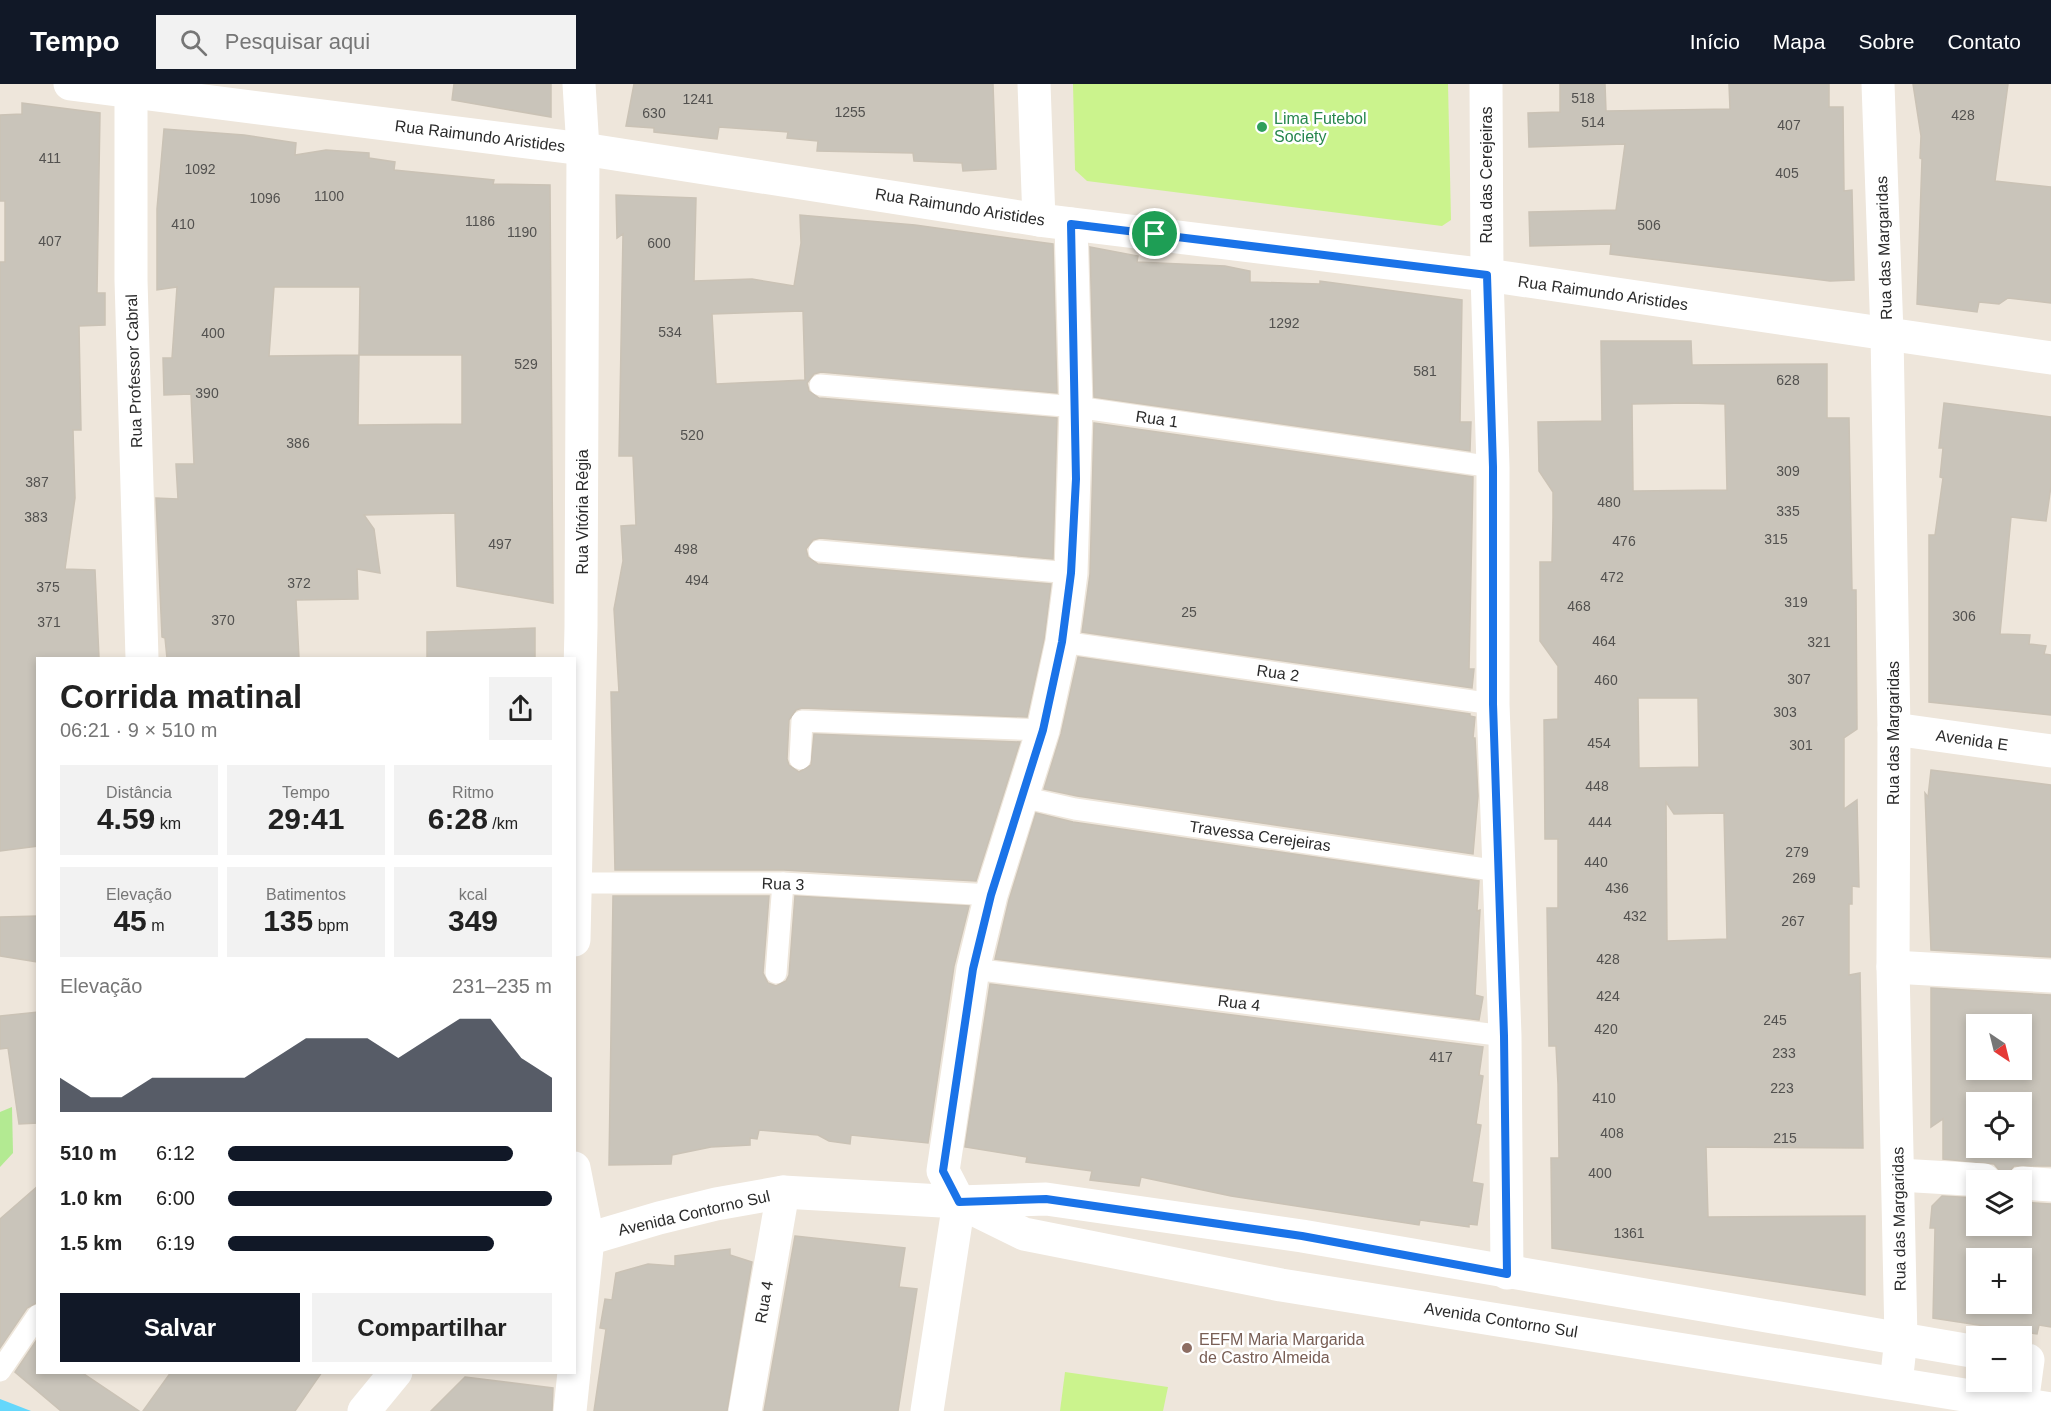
<!DOCTYPE html>
<html lang="pt">
<meta charset="utf-8">
<style>
body{margin:0;font-family:Helvetica,sans-serif;background:#f2f2f2;color:#222;height:100vh;display:flex;flex-direction:column;font-size:22px;white-space:nowrap}
*{box-sizing:border-box;margin:0}
p{font-size:20px;color:#767676}
.icon{flex:none;width:33px;height:33px;fill:none;stroke:currentColor;stroke-width:2;stroke-linecap:round;stroke-linejoin:round}
.map{position:relative;flex:1;overflow:hidden}
.details{position:absolute;left:36px;top:573px;width:540px;height:717px;display:flex;flex-direction:column;background:#fff;border-radius:0px;box-shadow:0 3px 9px #0003}
.details>*{flex:none}
.needle{width:39px;rotate:145deg}
.fabs{position:absolute;left:1966px;top:930px;display:grid;gap:12px}
.fabs a{display:grid;place-items:center;width:66px;height:66px;border-radius:0px;background:#fff;box-shadow:0 3px 9px #0003;font-size:30px}
.pin{position:absolute;display:grid;place-items:center;width:51px;height:51px;color:#fff;margin:-26px;border:3px solid #fff;border-radius:50%;box-shadow:0 2px 6px #0007}
.round{display:grid;place-items:center;flex:none;width:63px;height:63px;border-radius:0px;background:#f2f2f2}
.head{display:flex;align-items:center;justify-content:space-between;height:102px;padding:0 24px}
h1{font-size:33px;font-weight:700;line-height:45px}
.stats{display:grid;grid-template-columns:repeat(3,1fr);gap:9px;height:102px;padding:6px 24px}
.stats div{display:grid;align-content:center;border-radius:0px;background:#f2f2f2;text-align:center}
.stats b{font-size:30px;font-weight:700}
.stats small{font-size:16px;font-weight:400}
.stats p{font-size:16px}
.chart{height:168px;padding:12px 24px}
.chart p{display:flex;justify-content:space-between}
.chart svg{width:100%;height:108px;margin-top:6px;fill:#111827;opacity:.7}
.cta{display:flex;gap:12px;margin-top:auto;padding:12px 24px}
.cta a{flex:1;height:69px;border-radius:0px;background:#111827;color:#fff;font-size:24px;font-weight:700;line-height:69px;text-align:center}
.cta a+a{background:#f2f2f2;color:#222}
ul{padding:0 24px;list-style:none;font-size:20px}
li{display:grid;grid-template-columns:96px 72px 1fr;align-items:center;height:45px}
li i{height:15px;border-radius:8px;background:#111827}
header{display:flex;align-items:center;gap:36px;box-sizing:border-box;height:84px;padding:0 30px;background:#111827;color:#fff}
header strong{font-size:28px}
nav{display:flex;gap:33px;margin-inline-start:auto;font-size:21px}
.search{width:420px;height:54px;background:#f2f2f2;display:flex;align-items:center;gap:15px;box-sizing:border-box;padding:0 21px;border-radius:0px;color:#767676;font-size:22px}
.map>svg:first-child{display:block}
</style>
<header>
<strong>Tempo</strong>
<div class="search"><svg class="icon" aria-label="search" viewBox="0 0 24 24"><circle cx="10" cy="10" r="6"/><path d="M15 15l6 6"/></svg>Pesquisar aqui</div>
<nav><a>Início</a><a>Mapa</a><a>Sobre</a><a>Contato</a></nav>
</header>
<div class="map">
<svg width="2051" height="1327" viewBox="0 0 2051 1327">
<rect width="100%" height="100%" fill="#eee6db"/>
<path fill="#b3ea92" d="M 12,1023 L 13,1069 L 0,1083 L 0,1028 Z"/>
<g fill="#cbf38d">
<path d="M 1073,0 L 1448,0 L 1451,136 L 1442,142 L 1087,97 L 1075,86 Z"/>
<path d="M 1065,1288 L 1168,1303 L 1163,1327 L 1060,1327 Z"/>
</g>
<path fill="#64d7fb" d="M 0,1315 L 31,1327 L 0,1327 Z"/>
<g fill="#c9c4ba" stroke="#cac2b5" stroke-width="1.5" fill-rule="evenodd">
<path d="M 454,0 L 551,0 L 551,33 L 452,16 Z"/>
<path d="M 634,0 L 993,0 L 996,85 L 963,87 L 962,79 L 914,77 L 913,69 L 817,67 L 818,57 L 787,54 L 788,48 L 719,43 L 717,55 L 654,48 L 654,44 L 626,42 Z"/>
<path d="M 1560,0 L 1605,0 L 1606,27 L 1730,25 L 1729,0 L 1829,0 L 1829,23 L 1843,23 L 1844,107 L 1852,106 L 1854,196 L 1830,197 L 1610,170 L 1611,160 L 1530,162 L 1529,128 L 1616,126 L 1625,60 L 1529,63 L 1528,29 L 1560,28 Z"/>
<path d="M 1913,0 L 2008,0 L 1995,97 L 2051,103 L 2051,219 L 2008,214 L 1999,220 L 1979,218 L 1977,228 L 1917,220 L 1922,75 L 1920,74 L 1921,52 Z"/>
<path d="M 22,19 L 100,29 L 97,209 L 105,209 L 105,241 L 79,242 L 81,346 L 73,346 L 75,414 L 65,485 L 95,486 L 99,574 L 38,574 L 38,762 L 0,767 L 0,178 L 5,178 L 5,117 L 0,117 L 0,31 L 22,30 Z"/>
<path d="M 164,45 L 244,51 L 296,59 L 295,71 L 326,66 L 369,69 L 369,74 L 395,78 L 394,86 L 494,96 L 493,100 L 550,101 L 553,519 L 457,502 L 455,429 L 364,431 L 374,445 L 380,489 L 357,485 L 358,515 L 296,516 L 299,574 L 167,574 L 165,554 L 162,553 L 156,414 L 178,415 L 176,380 L 194,380 L 191,310 L 164,311 L 163,274 L 172,274 L 177,203 L 157,206 L 157,125 ZM 274,203 L 360,203 L 359,271 L 462,271 L 462,340 L 358,341 L 359,271 L 269,272 Z"/>
<path d="M 616,111 L 696,114 L 694,197 L 752,195 L 794,202 L 801,159 L 800,131 L 915,141 L 1053,160 L 1057,309 L 821,288 L 814,290 L 807,299 L 809,307 L 819,314 L 1057,334 L 1053,475 L 820,454 L 813,456 L 806,465 L 808,473 L 818,480 L 1051,500 L 1044,555 L 1027,633 L 802,624 L 796,626 L 789,636 L 787,675 L 789,681 L 799,688 L 811,681 L 814,650 L 1020,658 L 976,797 L 784,786 L 615,786 L 611,608 L 619,608 L 614,525 L 623,477 L 621,442 L 636,441 L 633,372 L 619,372 L 623,150 L 617,154 ZM 803,227 L 805,296 L 716,300 L 712,230 Z"/>
<path d="M 1090,163 L 1138,172 L 1137,178 L 1225,182 L 1250,187 L 1250,198 L 1320,200 L 1320,197 L 1462,216 L 1460,338 L 1471,338 L 1470,367 L 1094,313 Z"/>
<path d="M 1601,257 L 1691,257 L 1692,281 L 1827,280 L 1827,334 L 1849,334 L 1852,506 L 1856,506 L 1857,645 L 1844,654 L 1844,725 L 1857,716 L 1859,803 L 1852,802 L 1852,820 L 1849,820 L 1849,891 L 1860,889 L 1863,1064 L 1706,1063 L 1708,1133 L 1865,1132 L 1865,1211 L 1552,1164 L 1551,1074 L 1559,1074 L 1558,1000 L 1556,962 L 1549,962 L 1547,824 L 1558,824 L 1558,755 L 1545,755 L 1544,636 L 1558,635 L 1558,582 L 1540,557 L 1540,478 L 1552,478 L 1553,434 L 1553,408 L 1539,387 L 1538,338 L 1602,337 ZM 1689,319 L 1725,320 L 1727,406 L 1633,407 L 1632,320 ZM 1638,614 L 1698,614 L 1699,683 L 1639,684 ZM 1666,718 L 1674,730 L 1724,729 L 1727,855 L 1667,857 Z"/>
<path d="M 1944,319 L 2051,333 L 2051,402 L 2046,437 L 2011,433 L 2000,550 L 2030,551 L 2029,560 L 2046,562 L 2044,570 L 2051,571 L 2051,631 L 1929,618 L 1929,451 L 1935,451 L 1943,394 L 1940,393 L 1943,364 L 1939,364 Z"/>
<path d="M 1094,339 L 1473,393 L 1469,585 L 1474,585 L 1472,604 L 1082,548 L 1090,490 Z"/>
<path d="M 535,544 L 535,574 L 427,574 L 427,548 Z"/>
<path d="M 1078,573 L 1470,630 L 1470,632 L 1475,633 L 1473,654 L 1475,654 L 1478,712 L 1473,770 L 1077,712 L 1044,705 L 1061,650 Z"/>
<path d="M 1931,686 L 2051,701 L 2051,873 L 1931,866 L 1925,709 L 1928,713 Z"/>
<path d="M 1036,729 L 1073,738 L 1479,797 L 1477,827 L 1480,826 L 1475,911 L 1483,913 L 1479,936 L 995,875 L 1009,816 Z"/>
<path d="M 613,812 L 769,812 L 763,889 L 768,899 L 776,902 L 786,897 L 789,891 L 795,812 L 969,822 L 954,882 L 928,1059 L 851,1051 L 850,1060 L 829,1057 L 818,1051 L 759,1046 L 757,1055 L 750,1054 L 750,1061 L 711,1063 L 672,1071 L 671,1080 L 609,1081 Z"/>
<path d="M 38,832 L 38,878 L 0,872 L 0,833 Z"/>
<path d="M 990,900 L 1483,963 L 1479,991 L 1483,992 L 1476,1040 L 1481,1041 L 1472,1098 L 1483,1100 L 1477,1141 L 1469,1140 L 1469,1143 L 1420,1136 L 1419,1141 L 1231,1112 L 1141,1093 L 1139,1102 L 1090,1096 L 1092,1087 L 1026,1078 L 1027,1073 L 965,1063 Z"/>
<path d="M 1931,904 L 2051,911 L 2051,1082 L 2014,1082 L 2003,1096 L 2000,1087 L 1994,1080 L 1943,1075 L 1943,1035 L 1931,1043 ZM 1977,940 L 2022,940 L 2022,986 L 1977,986 ZM 1977,1018 L 2022,1018 L 2022,1064 L 1977,1064 Z"/>
<path d="M 38,928 L 38,1039 L 19,1040 L 8,964 L 0,965 L 0,932 Z"/>
<path d="M 38,1102 L 38,1218 L 27,1224 L 0,1264 L 0,1135 Z"/>
<path d="M 1942,1112 L 1977,1114 L 1977,1142 L 2022,1142 L 2022,1118 L 2051,1120 L 2051,1243 L 2039,1241 L 2037,1250 L 1933,1234 L 1935,1144 L 1930,1144 L 1932,1122 ZM 1977,1174 L 2022,1174 L 2022,1220 L 1977,1220 Z"/>
<path d="M 795,1152 L 905,1164 L 899,1203 L 917,1205 L 898,1327 L 764,1327 Z"/>
<path d="M 730,1165 L 730,1171 L 752,1178 L 727,1327 L 594,1327 L 606,1245 L 600,1244 L 605,1215 L 612,1216 L 616,1189 L 648,1180 L 675,1182 L 675,1172 Z"/>
<path d="M 38,1254 L 38,1288 L 81,1288 L 139,1327 L 61,1327 L 15,1288 Z"/>
<path d="M 171,1288 L 322,1288 L 295,1327 L 143,1327 Z"/>
<path d="M 465,1293 L 553,1304 L 552,1327 L 431,1327 Z"/>
</g>
<g fill="none" stroke-linecap="round" stroke-linejoin="round">
<g stroke="#fff" stroke-width="21">
<path d="M 820,301 L 1076,323 L 1493,383"/>
<path d="M 819,467 L 1071,489"/>
<path d="M 1062,558 L 1493,620"/>
<path d="M 800,675 L 802,637 L 1043,646"/>
<path d="M 1022,713 L 1075,725 L 1499,787"/>
<path d="M 575,799 L 783,799 L 991,811"/>
<path d="M 973,885 L 1505,952"/>
<path d="M 776,889 L 783,799"/>
<path d="M 0,1287 L 38,1231"/>
</g>
<g stroke="#fff" stroke-width="33">
<path d="M 70,0 L 583,65 L 1039,136 L 1487,191 L 2051,274"/>
<path d="M 131,0 L 131,196 L 142,574"/>
<path d="M 1034,0 L 1039,136"/>
<path d="M 1486,0 L 1487,191 L 1493,383 L 1493,620 L 1505,952 L 1507,1189"/>
<path d="M 1878,0 L 1887,250 L 1894,645 L 1893,883 L 1901,1255 L 1896,1299"/>
<path d="M 1894,645 L 2051,667"/>
<path d="M 574,856 L 581,543 L 583,65 L 579,0"/>
<path d="M 1893,883 L 2051,892"/>
<path d="M 574,1084 L 588,1155 L 574,1287"/>
<path d="M 1899,1091 L 1984,1096"/>
<path d="M 2022,1099 L 2051,1101"/>
<path d="M 959,1118 L 943,1087 L 973,885 L 991,811 L 1043,646 L 1062,558 L 1071,489 L 1076,323 L 1071,140"/>
<path d="M 963,1120 L 1024,1150 L 1281,1201 L 2051,1325"/>
<path d="M 574,1162 L 588,1155 L 659,1134 L 716,1120 L 783,1108 L 959,1118 L 1046,1115 L 1302,1152 L 1977,1268"/>
<path d="M 364,1327 L 396,1288"/>
<path d="M 570,1327 L 574,1288"/>
<path d="M 745,1327 L 783,1108"/>
<path d="M 927,1327 L 959,1118"/>
<path d="M 2021,1327 L 2028,1276"/>
</g>
</g>
<g fill="none" stroke-linecap="round" stroke-linejoin="round">
<g stroke="#fff" stroke-width="12">
<path id="route" d="M 1071,140 L 1487,191 L 1493,383 L 1493,620 L 1504,952 L 1507,1190 L 1302,1152 L 1046,1115 L 959,1118 L 943,1087 L 973,885 L 991,811 L 1043,646 L 1062,558 L 1071,489 L 1076,395 Z"/>
</g>
<use href="#route" stroke="#1a73e8" stroke-width="8"/>
</g>
<circle fill="#2e9e5b" stroke="#fff" stroke-width="2" cx="1262" cy="43" r="6"/>
<circle fill="#8d6e63" stroke="#fff" stroke-width="2" cx="1187" cy="1264" r="6"/>
<g text-anchor="middle" dominant-baseline="central" stroke-width="5" stroke-linejoin="round" paint-order="stroke">
<g font-size="14" fill="#52514f">
<text x="1583" y="14">518</text>
<text x="698" y="15">1241</text>
<text x="850" y="28">1255</text>
<text x="654" y="29">630</text>
<text x="1963" y="31">428</text>
<text x="1593" y="38">514</text>
<text x="1789" y="41">407</text>
<text x="50" y="74">411</text>
<text x="200" y="85">1092</text>
<text x="1787" y="89">405</text>
<text x="329" y="112">1100</text>
<text x="265" y="114">1096</text>
<text x="480" y="137">1186</text>
<text x="183" y="140">410</text>
<text x="1649" y="141">506</text>
<text x="522" y="148">1190</text>
<text x="50" y="157">407</text>
<text x="659" y="159">600</text>
<text x="1284" y="239">1292</text>
<text x="670" y="248">534</text>
<text x="213" y="249">400</text>
<text x="526" y="280">529</text>
<text x="1425" y="287">581</text>
<text x="1788" y="296">628</text>
<text x="207" y="309">390</text>
<text x="692" y="351">520</text>
<text x="298" y="359">386</text>
<text x="1788" y="387">309</text>
<text x="37" y="398">387</text>
<text x="1609" y="418">480</text>
<text x="1788" y="427">335</text>
<text x="36" y="433">383</text>
<text x="1776" y="455">315</text>
<text x="1624" y="457">476</text>
<text x="500" y="460">497</text>
<text x="686" y="465">498</text>
<text x="1612" y="493">472</text>
<text x="697" y="496">494</text>
<text x="299" y="499">372</text>
<text x="48" y="503">375</text>
<text x="1796" y="518">319</text>
<text x="1579" y="522">468</text>
<text x="1189" y="528">25</text>
<text x="1964" y="532">306</text>
<text x="223" y="536">370</text>
<text x="49" y="538">371</text>
<text x="1604" y="557">464</text>
<text x="1819" y="558">321</text>
<text x="1799" y="595">307</text>
<text x="1606" y="596">460</text>
<text x="1785" y="628">303</text>
<text x="1599" y="659">454</text>
<text x="1801" y="661">301</text>
<text x="1597" y="702">448</text>
<text x="1600" y="738">444</text>
<text x="1797" y="768">279</text>
<text x="1596" y="778">440</text>
<text x="1804" y="794">269</text>
<text x="1617" y="804">436</text>
<text x="1635" y="832">432</text>
<text x="1793" y="837">267</text>
<text x="1608" y="875">428</text>
<text x="1608" y="912">424</text>
<text x="1775" y="936">245</text>
<text x="1606" y="945">420</text>
<text x="1784" y="969">233</text>
<text x="1441" y="973">417</text>
<text x="1782" y="1004">223</text>
<text x="1604" y="1014">410</text>
<text x="1612" y="1049">408</text>
<text x="1785" y="1054">215</text>
<text x="1600" y="1089">400</text>
<text x="1629" y="1149">1361</text>
</g>
<g font-size="16" fill="#27864d" stroke="#fff" text-anchor="start">
<text x="1274" y="34">Lima Futebol<tspan x="1274" dy="18">Society</tspan></text>
</g>
<g font-size="16" fill="#2b2b2b" stroke="#fff">
<text transform="translate(480 52) rotate(7)">Rua Raimundo Aristides</text>
<text transform="translate(1486 91) rotate(-90)">Rua das Cerejeiras</text>
<text transform="translate(960 123) rotate(9)">Rua Raimundo Aristides</text>
<text transform="translate(1884 164) rotate(-92)">Rua das Margaridas</text>
<text transform="translate(1603 209) rotate(8)">Rua Raimundo Aristides</text>
<text transform="translate(134 287) rotate(-92)">Rua Professor Cabral</text>
<text transform="translate(1157 335) rotate(8)">Rua 1</text>
<text transform="translate(582 428) rotate(-90)">Rua Vitória Régia</text>
<text transform="translate(1278 589) rotate(8)">Rua 2</text>
<text transform="translate(1893 649) rotate(-90)">Rua das Margaridas</text>
<text transform="translate(1972 656) rotate(8)">Avenida E</text>
<text transform="translate(1260 752) rotate(8)">Travessa Cerejeiras</text>
<text transform="translate(783 800) rotate(2)">Rua 3</text>
<text transform="translate(1239 919) rotate(7)">Rua 4</text>
<text transform="translate(694 1129) rotate(-13)">Avenida Contorno Sul</text>
<text transform="translate(1899 1135) rotate(-91)">Rua das Margaridas</text>
<text transform="translate(764 1218) rotate(-80)">Rua 4</text>
<text transform="translate(1501 1236) rotate(9)">Avenida Contorno Sul</text>
</g>
<g font-size="16" fill="#785e54" stroke="#fff" text-anchor="start">
<text x="1199" y="1255">EEFM Maria Margarida<tspan x="1199" dy="18">de Castro Almeida</tspan></text>
</g>
</g>
</svg>
<div class="fabs">
<a><svg class="needle" viewBox="-14 -14 28 28"><path d="M0-13l5 13h-10z" fill="#e53935"/><path d="M0 13l5-13h-10z" fill="#767676"/></svg></a>
<a><svg class="icon" aria-label="locate" viewBox="0 0 24 24"><circle cx="12" cy="12" r="6"/><path d="M12 2v4M12 18v4M2 12h4M18 12h4"/></svg></a>
<a><svg class="icon" aria-label="layers" viewBox="0 0 24 24"><path d="M12 4l9 5-9 5-9-5zM3 14l9 5 9-5"/></svg></a>
<a>+</a>
<a>−</a>
</div>
<div class="pin" style="left:1155px;top:150px;background:#1e9e55"><svg class="icon" aria-label="arrive" viewBox="0 0 24 24"><path d="M6 21V4h12l-3 4 3 4H6"/></svg></div>
<section class="details">
<div class="head"><div><h1>Corrida matinal</h1><p>06:21 · 9 × 510 m</p></div><a class="round"><svg class="icon" aria-label="share" viewBox="0 0 24 24"><path d="M12 15V3M7 8l5-5 5 5M5 13v7h14v-7"/></svg></a></div>
<div class="stats">
<div><p>Distância</p><b>4.59<small> km</small></b></div>
<div><p>Tempo</p><b>29:41</b></div>
<div><p>Ritmo</p><b>6:28<small> /km</small></b></div>
</div>
<div class="stats">
<div><p>Elevação</p><b>45<small> m</small></b></div>
<div><p>Batimentos</p><b>135<small> bpm</small></b></div>
<div><p>kcal</p><b>349</b></div>
</div>
<div class="chart"><p><span>Elevação</span>231–235 m</p>
<svg viewBox="0 0 160 44" preserveAspectRatio="none"><path d="M0 44V30L10 38L20 38L30 30L40 30L50 30L60 30L70 22L80 14L90 14L100 14L110 22L120 14L130 6L140 6L150 22L160 30V44z"/></svg>
</div>
<ul>
<li><b>510 m</b>6:12<i style="width:88%"></i></li>
<li><b>1.0 km</b>6:00<i style="width:100%"></i></li>
<li><b>1.5 km</b>6:19<i style="width:82%"></i></li>
</ul>
<div class="cta"><a>Salvar</a><a>Compartilhar</a></div>
</section>
</div>
